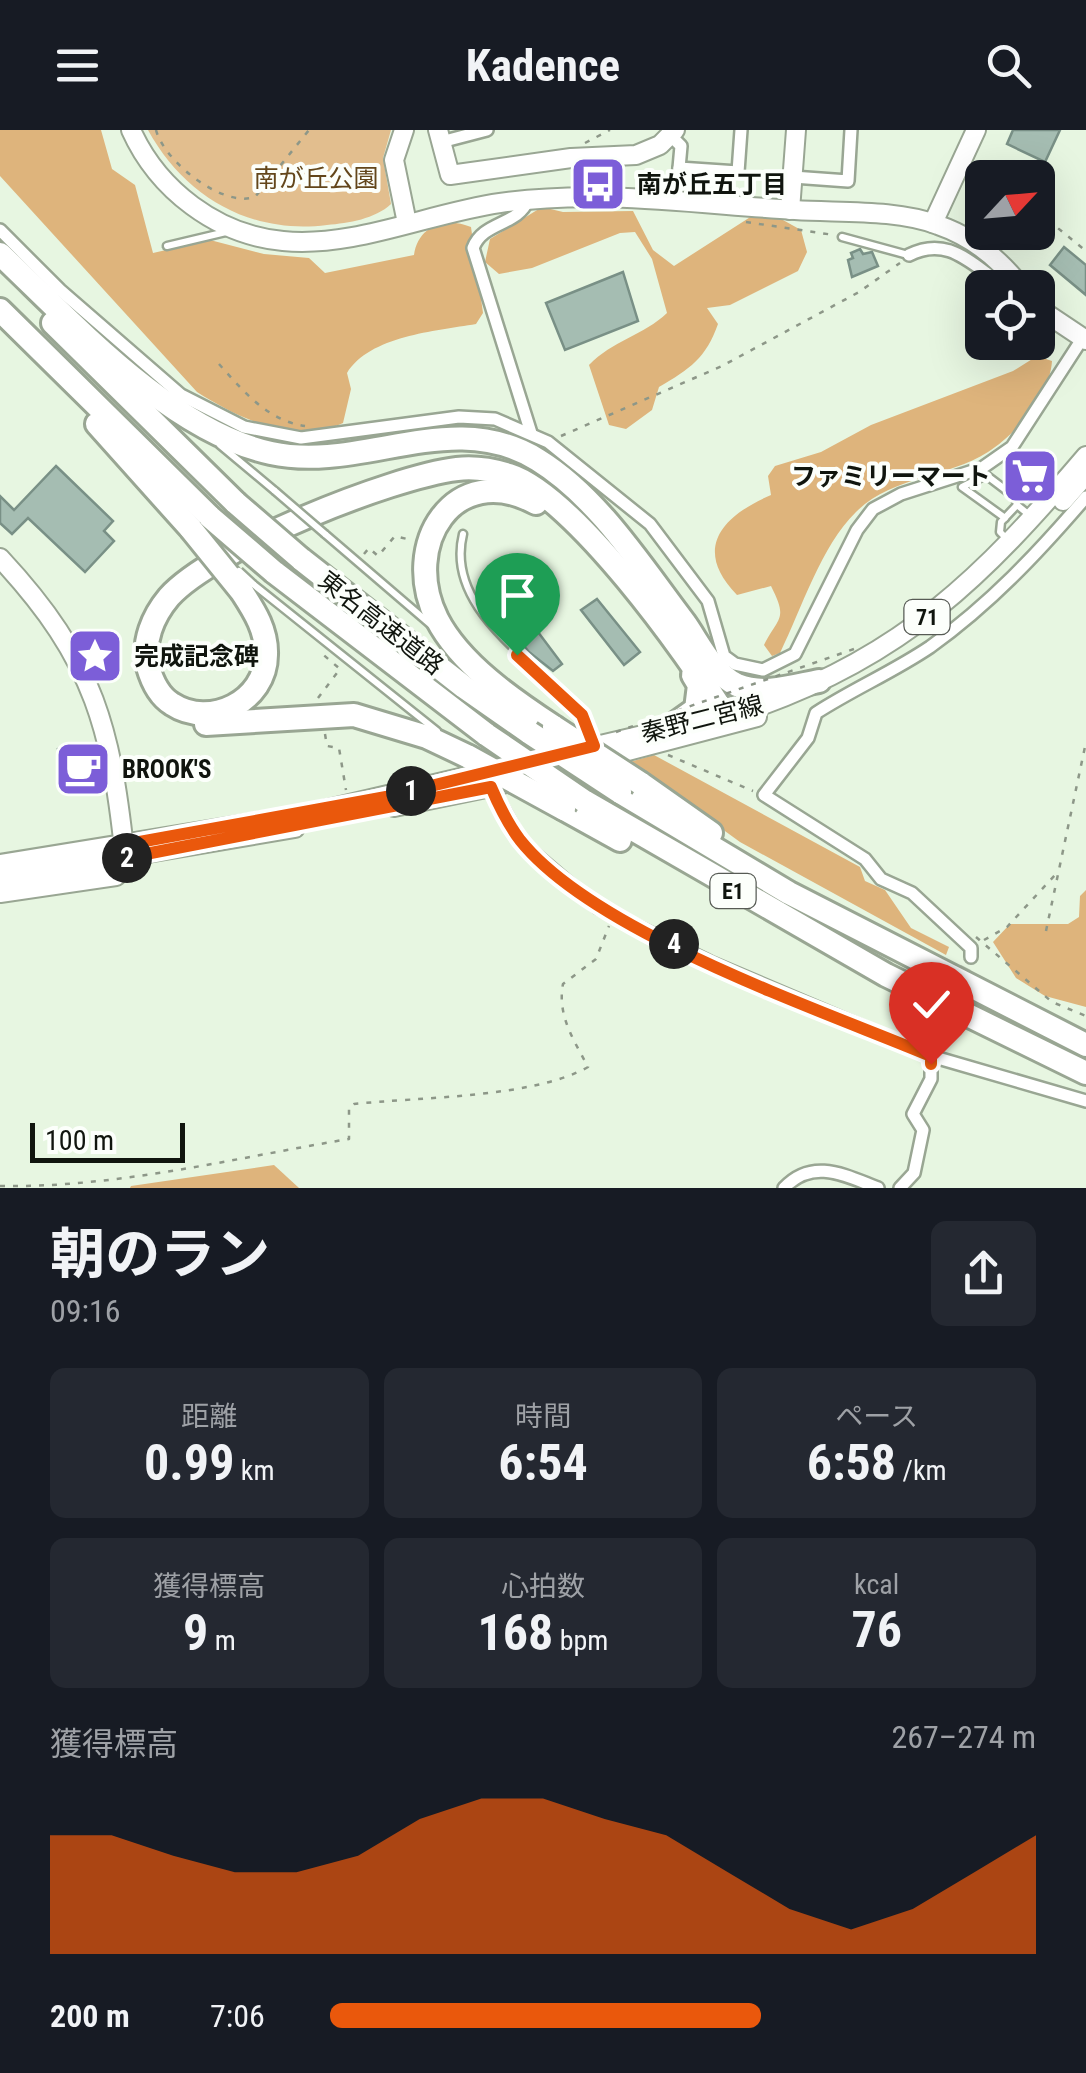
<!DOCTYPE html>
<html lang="ja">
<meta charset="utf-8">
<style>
body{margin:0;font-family:"Roboto Condensed","Noto Sans JP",sans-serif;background:#242831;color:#f1f3f6;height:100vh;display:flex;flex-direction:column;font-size:38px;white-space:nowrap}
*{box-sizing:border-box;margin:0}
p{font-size:32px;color:#9ea1a6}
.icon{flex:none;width:55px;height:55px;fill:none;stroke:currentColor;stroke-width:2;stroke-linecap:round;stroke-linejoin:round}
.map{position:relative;height:1058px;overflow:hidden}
.sheet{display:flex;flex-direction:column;background:#171b24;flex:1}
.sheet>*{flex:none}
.needle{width:65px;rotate:64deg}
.tools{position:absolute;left:965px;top:30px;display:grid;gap:20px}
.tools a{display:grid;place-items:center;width:90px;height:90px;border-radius:15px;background:#171b24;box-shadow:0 10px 40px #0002;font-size:50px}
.scale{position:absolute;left:30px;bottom:25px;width:155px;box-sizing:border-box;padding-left:10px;border:5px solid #10150e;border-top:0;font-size:28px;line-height:35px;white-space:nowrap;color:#10150e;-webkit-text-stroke:8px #fcfffb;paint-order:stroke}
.pin{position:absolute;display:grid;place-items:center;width:85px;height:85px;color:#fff;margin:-102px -42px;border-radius:50% 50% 50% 0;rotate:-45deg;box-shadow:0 0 10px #0007}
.pin .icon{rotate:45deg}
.km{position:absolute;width:50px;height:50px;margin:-25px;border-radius:50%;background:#222;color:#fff;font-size:28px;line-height:50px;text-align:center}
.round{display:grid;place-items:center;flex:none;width:105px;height:105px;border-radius:15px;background:#242831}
.overview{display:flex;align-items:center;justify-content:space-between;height:170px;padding:0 50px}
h1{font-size:55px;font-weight:700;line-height:75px}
.metrics{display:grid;grid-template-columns:repeat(3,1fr);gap:15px;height:170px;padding:10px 50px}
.metrics div{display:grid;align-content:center;border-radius:15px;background:#242831;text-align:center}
.metrics b{font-size:50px;font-weight:700}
.metrics small{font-size:28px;font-weight:400}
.metrics p{font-size:28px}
.chart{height:280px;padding:20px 50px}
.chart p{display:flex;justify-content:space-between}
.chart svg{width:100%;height:180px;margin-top:10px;fill:#ea580c;opacity:.7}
ul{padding:0 50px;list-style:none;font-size:32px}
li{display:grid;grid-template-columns:160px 120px 1fr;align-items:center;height:75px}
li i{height:25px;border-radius:12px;background:#ea580c}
header{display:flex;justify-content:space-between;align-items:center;height:130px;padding:0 50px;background:#171b24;font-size:45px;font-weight:700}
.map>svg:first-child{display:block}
</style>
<header><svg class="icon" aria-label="menu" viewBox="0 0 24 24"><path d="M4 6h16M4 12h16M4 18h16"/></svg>Kadence<svg class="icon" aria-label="search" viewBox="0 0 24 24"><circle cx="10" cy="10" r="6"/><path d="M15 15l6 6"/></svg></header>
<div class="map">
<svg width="1086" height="1058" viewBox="0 0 1086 1058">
<rect width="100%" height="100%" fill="#e7f6e1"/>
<path fill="#e2be8e" d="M 148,0 L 391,0 L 383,28 L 391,74 C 375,89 349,93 327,95 C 250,105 184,66 148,0 Z"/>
<g fill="#deb47c">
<path d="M 0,0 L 101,0 L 112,39 L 135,55 L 153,123 L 210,110 L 264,124 L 309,128 L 325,143 L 414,125 C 418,96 445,86 471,97 L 483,183 L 476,194 C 435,201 370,206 347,243 L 351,259 L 343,293 C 295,316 238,288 197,262 L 0,46 Z"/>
<path d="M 542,77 L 563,82 L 633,81 L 653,120 L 674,136 L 755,84 L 783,90 L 801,100 L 807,122 L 798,141 L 730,175 L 707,178 L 718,194 C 706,228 690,239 659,257 L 652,280 L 626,299 L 609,295 L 589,235 C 612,211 644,205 667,183 L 652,129 L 635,102 L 620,103 L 532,138 L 499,144 L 485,132 L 490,109 Z"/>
<path d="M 1037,226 L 1052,231 C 1050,265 1016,304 988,322 C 947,348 892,346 856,382 C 821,416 802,478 780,523 L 772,526 L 764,515 C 779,486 788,490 771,456 L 737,465 C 692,419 722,386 771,365 L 768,346 L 775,336 L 821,322 L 871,295 L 1013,241 Z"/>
<path d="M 654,625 L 860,737 L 865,751 L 885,760 L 911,798 L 949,817 L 946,825 L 740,712 L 630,632 Z"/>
<path d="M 1086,760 L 1086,877 L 1045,866 L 1016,848 L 993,812 L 1010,794 L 1068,794 L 1079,787 L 1080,766 Z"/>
<path d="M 274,1035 L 299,1058 L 130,1058 L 131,1056 Z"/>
</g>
<g fill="#a5bdb2" stroke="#799086" stroke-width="2.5">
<path d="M 1013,0 L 1060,0 L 1045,32 L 1007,14 Z"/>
<path d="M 1064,117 L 1086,135 L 1086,165 L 1050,135 Z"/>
<path d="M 860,119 L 863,124 L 872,122 L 878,136 L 852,147 L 848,130 L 853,128 L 851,123 Z"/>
<path d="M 623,142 L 638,191 L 565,220 L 546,173 Z"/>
<path d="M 1023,330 L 1047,349 L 1036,361 L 1013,343 Z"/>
<path d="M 56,336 L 113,391 L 104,401 L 114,411 L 85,442 L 28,388 L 12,404 L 0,393 L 0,366 L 14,380 Z"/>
<path d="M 496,446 L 562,534 L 553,541 L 529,522 L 478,462 Z"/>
<path d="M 597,469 L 640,522 L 624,535 L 581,480 Z"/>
<path d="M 88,614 L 98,654 L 95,661 L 80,664 L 78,648 L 71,642 L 74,625 L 59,627 L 58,619 Z"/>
</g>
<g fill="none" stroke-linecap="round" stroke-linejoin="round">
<path stroke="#c7d4c1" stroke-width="11" stroke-dasharray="11 5.5" stroke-linecap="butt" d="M 931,906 L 971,827"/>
<g stroke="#99a693" stroke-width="11">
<g id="lane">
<path d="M 842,107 L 908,125"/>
<path d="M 167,116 L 226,102"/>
<path d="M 220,315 L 275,361"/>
<path d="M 1005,388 L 962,357 L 986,345 L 1015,367 L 1017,375 L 1028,384"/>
<path d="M 325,404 L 430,494"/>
<path d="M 463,404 C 440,498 584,550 593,614"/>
<path d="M 1007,409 L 1000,402 L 1001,392 L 1017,375"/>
<path d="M 253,454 L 437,601"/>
</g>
</g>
<g stroke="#99a693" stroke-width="16">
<g id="street">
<path d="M 670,5 L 681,16 L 676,71"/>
<path d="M 441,12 L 487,0"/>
<path d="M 679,38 L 738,42 L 741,0"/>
<path d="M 793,47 L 848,51 L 851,0"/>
<path d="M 528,70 C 518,96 483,91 473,118 L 531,303"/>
<path d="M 0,100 L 60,160 L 181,265 L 244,297 L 301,308 L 459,287 L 495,289 L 548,312 L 650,394 L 708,471 L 724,526 L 735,534 L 763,540 L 795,524 L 857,400 L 873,379 L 901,364 L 982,338 L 1012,317 L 1082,209"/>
<path d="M 909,125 C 945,107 966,129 996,150 L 1012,144"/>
<path d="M 491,657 L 522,713 L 597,777 L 710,832 L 931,926 L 1086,971"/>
<path d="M 971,827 L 971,818 L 912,763 L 881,749 L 865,729 L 764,665 L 808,608 L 816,583 C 853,559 893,542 930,517 C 990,474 1038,423 1086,367"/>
<path d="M 784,1058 C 813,1027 846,1046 878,1058"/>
<path d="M 900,1058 L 914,1043 L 923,1000 L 913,984 L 931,949 L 931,906"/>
</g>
</g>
<g stroke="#99a693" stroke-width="22">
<g id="secondary">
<path d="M 131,0 C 158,60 217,105 283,111 C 355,118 429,83 500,73 C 598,59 696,74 795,80 C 840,83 896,79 938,95 C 973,107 999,128 1022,158"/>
<path d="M 404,0 L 394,30 L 407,93"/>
<path d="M 438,0 L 450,45 L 571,28 L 636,25 L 660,15 L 675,0"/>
<path d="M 790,80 L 796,0"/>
<path d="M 933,93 L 976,0"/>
<path d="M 1038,178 L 1086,210"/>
<path d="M 0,428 C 96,531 112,600 126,737 L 116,746 L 0,763"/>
</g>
</g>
<g stroke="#99a693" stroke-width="22">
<g id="primary">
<path d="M 1063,371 L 1086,345"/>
<path d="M 394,677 L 491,657 L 757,587"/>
<path d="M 0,734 L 307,684 L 749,580 C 903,527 983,447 1086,326"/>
<path d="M 0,748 L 295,698"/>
</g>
</g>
<g stroke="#99a693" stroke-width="28">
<g id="highway">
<path d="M 0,124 C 73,193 170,301 271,323 C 362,343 452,276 538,330 C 598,367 642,437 684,492 C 699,513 712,543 737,555 C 763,566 793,556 819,551"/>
<path d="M 0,180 L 210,387"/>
<path d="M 53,193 L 236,373"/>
<path d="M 97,294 L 191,399"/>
<path d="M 536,373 C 454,329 400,415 437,489 C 460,534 513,570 554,597"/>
<path d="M 301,429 L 464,557 L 530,603"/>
<path d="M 274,442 L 487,605"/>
<path d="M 242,462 C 255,482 267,501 266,525 C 266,571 210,599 172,574 C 159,566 152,551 148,537 C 142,512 153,486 169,467 C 213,418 391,347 457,339 C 474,337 493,340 509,345 C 573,365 688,524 724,584"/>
<path d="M 206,594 L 354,585 L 427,607 L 469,627"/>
<path d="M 668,599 L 696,579 L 699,555 L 693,545"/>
<path d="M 640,653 L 711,703"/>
<path d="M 620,662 L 789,763 L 1086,915"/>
<path d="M 584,671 L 886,845 L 1086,943"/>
<path d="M 564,679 L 620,710"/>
</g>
</g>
<g stroke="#8d9788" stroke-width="2.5" stroke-dasharray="5 8" stroke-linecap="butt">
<path d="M 156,0 C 164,31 222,78 255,67 L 309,0"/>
<path d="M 585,13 L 610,0"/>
<path d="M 749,43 L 776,46"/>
<path d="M 1038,82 L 1086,121"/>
<path d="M 746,92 L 834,105"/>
<path d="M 219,234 C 243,261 268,291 305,296"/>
<path d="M 561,306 L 722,236 L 859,162 L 900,133"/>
<path d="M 364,424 L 369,418 L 378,426 L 395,406 L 411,410"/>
<path d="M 318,568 L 340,539 L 320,522"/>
<path d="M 325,604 L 327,616 L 339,618 L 346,660"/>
<path d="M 668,625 L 753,661"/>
<path d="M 1046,801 L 1086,612"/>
<path d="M 976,807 L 1052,872 L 1086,886"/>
<path d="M 984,810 L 1007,797 L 1055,745"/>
<path d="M 0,1056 C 117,1058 234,1028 349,1009 L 349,977 L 354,974 C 419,967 533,968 588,937 C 574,910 557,886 563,854 L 596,829 L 609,796"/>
</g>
<use href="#lane" stroke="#fff" stroke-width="6"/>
<use href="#street" stroke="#fff" stroke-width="11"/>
<use href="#secondary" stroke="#fff" stroke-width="18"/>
<use href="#primary" stroke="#fff" stroke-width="18"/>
<use href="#highway" stroke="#fff" stroke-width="22"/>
<g stroke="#99a693" stroke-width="11" stroke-linecap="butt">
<g id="lane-bridge">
<path d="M 275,361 L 325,404"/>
<path d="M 239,441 L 253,454"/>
</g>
</g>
<g stroke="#99a693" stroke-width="28" stroke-linecap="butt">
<g id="highway-bridge">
<path d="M 236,373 L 301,429"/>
<path d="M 210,387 L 274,442"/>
<path d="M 191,399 L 242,462"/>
<path d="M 554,597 L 640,653"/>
<path d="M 530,603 L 620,662"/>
<path d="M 487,605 L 584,671"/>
<path d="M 469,627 L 564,679"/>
</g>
</g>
<path stroke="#8d9788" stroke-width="2.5" stroke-dasharray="5 8" stroke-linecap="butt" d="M 616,602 L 854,519"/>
<use href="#lane-bridge" stroke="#fff" stroke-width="6"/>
<use href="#highway-bridge" stroke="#fff" stroke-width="22"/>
</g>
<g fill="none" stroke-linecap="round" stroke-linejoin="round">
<g stroke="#fff" stroke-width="20">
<path id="route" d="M 517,525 L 582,585 L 594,616 L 386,667 L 123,715 L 125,728 L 491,657 C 499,676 508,694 520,710 C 594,803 819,879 931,926 L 931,934"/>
</g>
<use href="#route" stroke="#ea580c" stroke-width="12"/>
</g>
<defs>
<g id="bus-square" transform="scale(2.875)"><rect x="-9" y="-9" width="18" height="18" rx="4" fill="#7c5ed8" stroke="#fcfffb"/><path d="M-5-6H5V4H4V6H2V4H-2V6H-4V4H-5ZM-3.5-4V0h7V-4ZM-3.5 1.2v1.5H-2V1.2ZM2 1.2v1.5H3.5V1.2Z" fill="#fff"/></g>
<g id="supermarket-square" transform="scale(2.875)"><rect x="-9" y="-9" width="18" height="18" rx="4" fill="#7c5ed8" stroke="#fcfffb"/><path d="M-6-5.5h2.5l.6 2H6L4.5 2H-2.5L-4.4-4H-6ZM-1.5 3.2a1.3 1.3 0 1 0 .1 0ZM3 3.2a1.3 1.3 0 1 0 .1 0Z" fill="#fff"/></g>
<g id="sight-square" transform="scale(2.875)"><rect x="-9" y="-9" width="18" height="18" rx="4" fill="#7c5ed8" stroke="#fcfffb"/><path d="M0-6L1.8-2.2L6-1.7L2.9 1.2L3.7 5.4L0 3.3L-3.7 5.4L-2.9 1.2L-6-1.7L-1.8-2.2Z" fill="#fff"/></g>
<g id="cafe-square" transform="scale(2.875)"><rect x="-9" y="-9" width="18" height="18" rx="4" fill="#7c5ed8" stroke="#fcfffb"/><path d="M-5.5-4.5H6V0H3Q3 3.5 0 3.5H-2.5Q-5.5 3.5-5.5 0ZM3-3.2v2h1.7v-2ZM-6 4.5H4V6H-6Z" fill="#fff"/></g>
</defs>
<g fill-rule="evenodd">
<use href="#bus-square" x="598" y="54"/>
<use href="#supermarket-square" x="1030" y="346"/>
<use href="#sight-square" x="95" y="526"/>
<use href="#cafe-square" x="83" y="639"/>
</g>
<g text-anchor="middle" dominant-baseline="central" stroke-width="8" stroke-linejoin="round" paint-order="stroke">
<g fill="#fcfffb" stroke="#575b55" stroke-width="2.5">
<rect x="904.5" y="470" width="45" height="34" rx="8"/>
<rect x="710.5" y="744" width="45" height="34" rx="8"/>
</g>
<g font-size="22" font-weight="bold" fill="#10150e">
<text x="927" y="487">71</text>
<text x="733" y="761">E1</text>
</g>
<g font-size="25" fill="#63461b" stroke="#fcfffb">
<text x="316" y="48">南が丘公園</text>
</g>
<g font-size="25" font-weight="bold" fill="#10150e" stroke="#fcfffb" text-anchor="start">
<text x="637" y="54">南が丘五丁目</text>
<text x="991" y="346" text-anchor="end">ファミリーマート</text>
<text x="134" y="526">完成記念碑</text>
<text x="122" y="639">BROOK'S</text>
</g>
<g font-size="25" fill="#10150e" stroke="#fcfffb">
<text transform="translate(381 493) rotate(38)">東名高速道路</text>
<text transform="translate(702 589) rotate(-14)">秦野二宮線</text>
</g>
</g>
</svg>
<div class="tools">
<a><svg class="needle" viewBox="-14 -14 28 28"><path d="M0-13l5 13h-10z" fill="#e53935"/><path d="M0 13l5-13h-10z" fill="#9ea1a6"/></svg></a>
<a><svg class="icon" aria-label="locate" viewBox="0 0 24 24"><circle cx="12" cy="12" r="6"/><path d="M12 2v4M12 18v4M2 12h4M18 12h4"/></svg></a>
</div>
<div class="scale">100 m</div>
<div class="pin" style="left:517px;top:525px;background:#1e9e55"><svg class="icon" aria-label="arrive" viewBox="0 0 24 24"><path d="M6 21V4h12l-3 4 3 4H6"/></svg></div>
<div class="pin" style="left:931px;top:934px;background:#d93025"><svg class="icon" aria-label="check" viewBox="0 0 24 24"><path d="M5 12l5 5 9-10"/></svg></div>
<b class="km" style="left:411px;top:661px">1</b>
<b class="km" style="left:127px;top:728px">2</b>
<b class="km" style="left:674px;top:814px">4</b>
</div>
<section class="sheet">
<div class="overview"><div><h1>朝のラン</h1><p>09:16</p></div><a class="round"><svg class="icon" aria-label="share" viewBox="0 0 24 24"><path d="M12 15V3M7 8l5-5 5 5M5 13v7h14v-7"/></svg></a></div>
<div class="metrics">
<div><p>距離</p><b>0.99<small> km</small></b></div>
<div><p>時間</p><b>6:54</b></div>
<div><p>ペース</p><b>6:58<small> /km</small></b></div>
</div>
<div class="metrics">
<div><p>獲得標高</p><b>9<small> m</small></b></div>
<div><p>心拍数</p><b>168<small> bpm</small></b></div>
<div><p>kcal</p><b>76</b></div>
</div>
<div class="chart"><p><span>獲得標高</span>267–274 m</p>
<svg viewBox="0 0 160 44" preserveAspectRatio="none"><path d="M0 44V15L10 15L20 20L30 24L40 24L50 20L60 11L70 6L80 6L90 11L100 15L110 24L120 33L130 38L140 33L150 24L160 15V44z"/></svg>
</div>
<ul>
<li><b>200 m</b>7:06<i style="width:61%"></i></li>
</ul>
</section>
